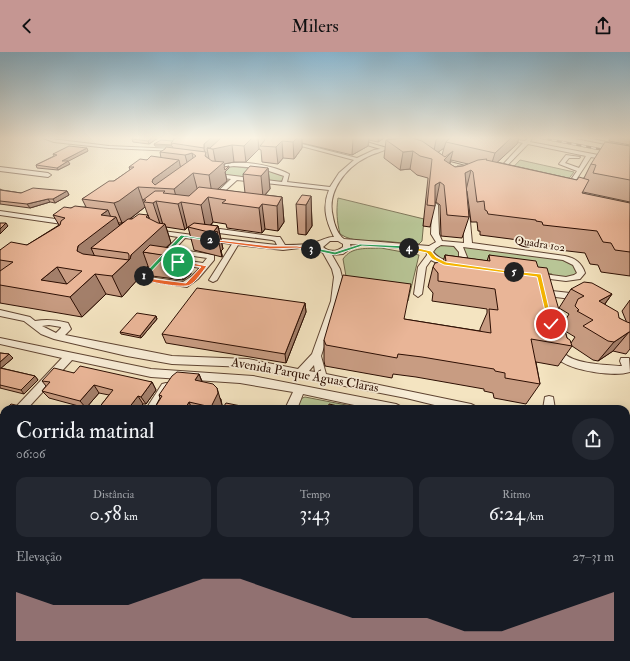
<!DOCTYPE html>
<html lang="pt">
<meta charset="utf-8">
<style>
body{margin:0;font-family:"IM FELL Double Pica",serif;background:#242831;color:#f1f3f6;height:100vh;display:flex;flex-direction:column;font-size:15px;white-space:nowrap}
*{box-sizing:border-box;margin:0}
p{font-size:13px;color:#9ea1a6}
.icon{flex:none;width:22px;height:22px;fill:none;stroke:currentColor;stroke-width:2;stroke-linecap:round;stroke-linejoin:round}
.map{position:relative;flex:1;overflow:hidden}
.panel{position:absolute;left:0px;top:353px;width:630px;height:256px;display:flex;flex-direction:column;background:#171b24;border-radius:12px 12px 0 0;box-shadow:0 2px 10px #0003}
.panel>*{flex:none}
.pin{position:absolute;display:grid;place-items:center;width:34px;height:34px;color:#fff;margin:-17px;border:2px solid #fff;border-radius:50%;box-shadow:0 1px 4px #0007}
.km{position:absolute;width:20px;height:20px;margin:-10px;border-radius:50%;background:#222;color:#fff;font-size:11px;line-height:20px;text-align:center}
.round{display:grid;place-items:center;flex:none;width:42px;height:42px;border-radius:21px;background:#242831}
.overview{display:flex;align-items:center;justify-content:space-between;height:68px;padding:0 16px}
h1{font-size:22px;font-weight:600;line-height:30px}
.figures{display:grid;grid-template-columns:repeat(3,1fr);gap:6px;height:68px;padding:4px 16px}
.figures div{display:grid;align-content:center;border-radius:10px;background:#242831;text-align:center}
.figures b{font-size:20px;font-weight:600}
.figures small{font-size:11px;font-weight:400}
.figures p{font-size:11px}
.chart{height:112px;padding:8px 16px}
.chart p{display:flex;justify-content:space-between}
.chart svg{width:100%;height:72px;margin-top:4px;fill:#c59692;opacity:.7}
header{display:flex;justify-content:space-between;align-items:center;height:52px;padding:0 16px;background:#c59692;color:#111;font-size:18px;font-weight:600}
.map>svg:first-child{display:block}
</style>
<header><svg class="icon" aria-label="back" viewBox="0 0 24 24"><path d="M15 5l-7 7 7 7"/></svg>Milers<svg class="icon" aria-label="share" viewBox="0 0 24 24"><path d="M12 15V3M7 8l5-5 5 5M5 13v7h14v-7"/></svg></header>
<div class="map">
<svg width="630" height="609" viewBox="0 0 630 609">
<rect width="100%" height="100%" fill="#f4e4c1"/>
<filter id="stains"><feTurbulence type="fractalNoise" baseFrequency=".005" numOctaves="4"/><feColorMatrix values="0 0 0 0 .2 0 0 0 0 .09 0 0 0 0 .02 0 0 0 .5 -.17"/></filter>
<radialGradient id="worn" r=".72"><stop offset=".6" stop-color="#630" stop-opacity="0"/><stop offset="1" stop-color="#630" stop-opacity=".3"/></radialGradient>
<g fill="#b8c596" stroke="#726a4c">
<path d="M 520,108 L 574,120 L 561,137 L 505,124 Z"/>
<path d="M 230,114 L 280,120 L 285,123 L 282,129 L 276,130 L 220,123 L 221,116 Z"/>
<path d="M 338,146 L 424,167 L 422,189 L 419,192 C 407,192 395,190 383,189 C 367,188 354,191 340,182 C 337,170 336,159 338,146 Z"/>
<path d="M 440,191 L 565,206 L 580,215 L 577,225 L 553,225 L 552,222 L 434,206 L 431,196 Z"/>
<path d="M 381,196 L 419,203 L 408,249 L 347,230 L 343,207 C 352,194 367,197 381,196 Z"/>
<path d="M 305,345 L 367,357 L 294,357 L 300,347 Z"/>
<path d="M 221,605 L 346,605 L 345,609 L 220,609 Z"/>
</g>
<g fill="none" stroke-linecap="round" stroke-linejoin="round">
<g stroke="#5f4432" stroke-width="2">
<g id="minor">
<path d="M 43,86 L 109,94 L 176,97 L 178,98 L 176,99 L 109,96 L 54,90 Z"/>
<path d="M 501,86 L 525,89 L 528,86 L 532,86 L 530,90 L 630,109 L 630,113 L 591,105 L 568,140 L 566,141 L 563,139 L 577,119 L 559,112 L 566,103 L 580,105 L 579,106 L 569,106 L 565,111 L 579,116 L 586,104 L 528,92 L 497,124 L 495,123 L 495,121 L 523,91 Z"/>
<path d="M 576,86 L 588,86 L 630,95 L 630,97 Z"/>
<path d="M 290,89 L 357,106 L 374,98 L 385,96 L 387,97 C 382,100 374,101 367,105 C 346,115 326,140 333,165 C 334,172 338,183 344,187 L 429,194 L 436,190 L 431,182 L 432,153 L 435,151 L 438,153 L 439,182 L 442,189 L 464,191 L 463,159 L 466,157 L 469,159 L 472,191 L 565,204 C 575,206 582,211 585,221 L 580,227 L 566,229 L 454,215 L 441,213 L 431,208 L 426,215 L 422,242 L 418,245 L 414,242 L 418,215 L 427,203 L 426,198 L 350,192 L 351,196 L 343,202 L 332,203 L 340,217 L 342,225 L 339,249 L 321,304 L 326,322 L 471,352 L 475,354 L 477,357 L 451,357 L 406,346 L 248,315 L 172,312 L 127,304 L 54,287 L 41,282 L 24,269 L 0,264 L 0,258 L 30,265 L 35,269 C 47,267 57,268 68,271 L 71,277 L 65,283 L 172,304 L 248,307 L 298,317 L 312,302 L 331,249 L 334,225 L 332,217 L 323,201 L 316,197 L 316,194 L 283,198 L 238,193 L 217,228 L 213,230 L 209,228 L 232,192 L 185,186 L 149,225 L 183,230 L 192,224 L 200,216 L 173,211 L 173,207 L 182,198 L 214,203 L 214,208 L 198,227 L 187,235 L 143,228 L 139,226 L 178,185 L 153,181 L 152,180 L 155,178 L 208,185 L 215,178 L 220,177 L 277,185 L 280,185 L 285,193 C 296,193 309,193 319,189 C 325,187 328,185 334,185 C 326,169 322,155 329,138 L 237,128 L 216,147 L 211,146 L 231,127 L 216,125 L 209,121 C 222,103 272,112 289,122 L 287,130 L 330,135 L 339,121 L 354,108 L 290,91 ZM 234,114 L 260,116 L 284,124 L 282,130 L 219,122 L 215,120 C 219,115 227,115 234,114 ZM 219,181 L 272,188 L 275,189 L 277,193 L 215,186 ZM 330,189 L 338,189 L 343,192 L 343,195 C 336,200 329,200 323,195 ZM 441,193 L 454,194 L 459,200 L 459,206 L 453,210 C 445,209 438,206 433,200 L 436,196 ZM 463,195 L 563,208 L 573,213 L 577,221 L 574,223 L 566,225 L 462,211 L 466,209 L 467,205 ZM 187,203 L 207,206 L 203,211 L 182,208 ZM 49,273 L 61,275 L 61,276 L 56,281 L 42,274 ZM 314,313 L 315,320 L 309,319 Z"/>
<path d="M 0,115 L 48,121 L 51,123 L 48,125 L 0,119 Z"/>
<path d="M 0,159 L 69,169 L 72,171 L 69,173 L 0,163 Z"/>
<path d="M 543,238 L 579,242 L 583,245 L 579,248 L 540,243 L 539,241 L 540,239 Z"/>
<path d="M 0,286 L 151,317 L 253,324 L 396,352 L 400,354 L 402,357 L 373,357 L 303,342 L 297,357 L 285,357 L 293,340 L 240,331 L 151,325 L 72,308 L 27,357 L 14,357 L 62,306 L 0,292 Z"/>
<path d="M 557,292 L 560,293 C 562,295 563,299 564,301 C 573,312 607,313 620,314 L 622,314 L 620,309 L 621,306 L 629,306 L 630,320 C 614,325 576,319 562,310 C 556,307 554,301 552,295 Z"/>
<path d="M 166,331 L 170,332 L 171,335 L 158,357 L 146,357 L 162,332 Z"/>
<path d="M 549,344 L 553,345 L 555,357 L 543,357 L 545,345 Z"/>
<path d="M 626,397 L 630,398 L 630,410 L 626,409 Z"/>
<path d="M 626,417 L 630,418 L 630,430 L 626,429 Z"/>
<path d="M 4,572 L 4,593 L 0,594 L 0,573 Z"/>
<path d="M 89,605 L 107,605 L 105,609 L 87,609 Z"/>
<path d="M 109,605 L 137,605 L 139,609 L 111,609 Z"/>
<path d="M 164,605 L 182,605 L 180,609 L 162,609 Z"/>
<path d="M 193,605 L 211,605 L 210,609 L 192,609 Z"/>
<rect x="356" y="605" width="18" height="4"/>
</g>
</g>
<g stroke="#2d0f03" stroke-width="2">
<g id="major">
<path d="M 343,86 L 353,86 L 404,101 L 401,103 Z"/>
<path d="M 435,106 L 473,116 L 474,117 L 471,119 L 433,109 L 433,107 Z"/>
</g>
</g>
<use href="#minor" fill="#f8edd7" fill-rule="evenodd"/>
<use href="#major" fill="#f4e4c1" fill-rule="evenodd"/>
<g stroke="#2d0f03" stroke-width="2.5">
<path id="rail" d="M 542,86 L 630,103"/>
</g>
<use href="#rail" stroke="#f8edd7" stroke-width="1.5" stroke-dasharray="5" stroke-linecap="butt"/>
</g>
<g fill="#c89c82" stroke="#2d0f03" fill-rule="evenodd">
<path d="M 133,86 L 158,86 L 149,92 L 133,90 L 132,87 Z"/>
<path d="M 173,86 L 384,86 L 378,90 L 369,88 L 368,94 L 352,103 L 302,91 L 302,96 L 294,107 L 283,106 L 278,112 L 262,110 L 261,98 L 259,97 L 246,110 L 234,110 L 224,112 L 224,115 L 229,116 L 225,120 L 227,129 L 217,137 L 245,141 L 243,122 L 268,116 L 270,137 L 265,143 L 282,145 L 284,170 L 278,179 L 265,177 L 262,181 L 227,176 L 226,172 L 213,170 L 211,173 L 218,174 L 223,197 L 221,199 L 222,203 L 222,205 L 194,198 L 188,175 L 185,178 L 166,175 L 171,191 L 166,196 L 184,198 L 191,222 L 183,228 L 152,224 L 148,214 L 139,223 L 138,227 L 122,245 L 106,242 L 82,265 L 0,251 L 0,198 L 27,193 L 59,173 L 53,163 L 71,156 L 86,155 L 82,147 L 114,129 L 130,118 L 129,115 L 147,108 L 161,106 L 160,100 L 173,96 L 172,94 L 155,94 L 154,92 L 173,89 L 174,88 ZM 145,155 L 149,166 L 148,163 L 132,167 L 130,167 ZM 118,171 L 122,171 L 119,173 Z"/>
<path d="M 388,86 L 519,86 L 517,92 L 497,110 L 577,128 L 584,126 L 591,112 L 630,94 L 630,150 L 583,140 L 582,141 L 630,151 L 630,224 L 601,220 L 598,213 L 590,212 L 585,201 L 533,195 L 533,191 L 527,191 L 526,189 L 480,183 L 480,179 L 478,179 L 477,170 L 471,170 L 467,139 L 466,138 L 469,165 L 462,186 L 441,184 L 440,153 L 436,150 L 435,150 L 435,154 L 430,175 L 423,174 L 428,126 L 417,123 L 410,117 L 400,118 L 384,106 L 386,88 L 388,88 ZM 444,96 L 442,103 L 438,100 ZM 451,108 L 468,112 L 463,114 L 457,114 L 457,115 L 455,115 L 450,112 Z"/>
<path d="M 610,86 L 630,86 L 630,93 L 609,89 Z"/>
<path d="M 88,99 L 67,109 L 70,112 L 58,118 L 37,116 L 36,113 L 54,104 L 53,102 Z"/>
<path d="M 0,137 L 2,138 L 21,141 L 67,139 L 69,143 L 55,151 L 50,150 L 30,156 L 0,152 Z"/>
<path d="M 311,144 L 312,174 L 306,183 L 298,182 L 296,152 Z"/>
<path d="M 445,203 L 487,209 L 489,203 L 538,215 L 563,272 L 569,262 L 559,256 L 571,237 L 612,242 L 605,252 L 619,266 L 627,271 L 622,259 L 630,248 L 630,297 L 626,302 L 613,299 L 598,309 L 593,308 L 572,294 L 558,314 L 536,310 L 540,332 L 526,352 L 494,346 L 493,341 L 484,339 L 484,337 L 416,325 L 393,322 L 392,326 L 325,314 L 324,309 L 324,288 L 404,267 L 480,279 L 480,277 L 487,261 L 487,257 L 432,249 L 433,241 L 428,235 L 433,215 L 443,210 ZM 565,279 L 575,285 L 571,291 L 567,286 Z"/>
<path d="M 305,251 L 306,260 L 286,311 L 166,291 L 162,282 Z"/>
<path d="M 156,264 L 157,267 L 141,286 L 121,282 L 120,280 Z"/>
<path d="M 0,301 L 9,302 L 13,306 L 1,316 L 35,324 L 38,328 L 24,342 L 0,336 Z"/>
<path d="M 74,321 L 152,330 L 156,338 L 146,352 L 143,352 L 138,357 L 98,357 L 109,343 L 99,341 L 86,356 L 49,346 L 42,339 L 46,334 L 42,329 Z"/>
<path d="M 199,322 L 202,329 L 221,347 L 222,353 L 219,357 L 154,357 L 160,346 L 159,343 Z"/>
<path d="M 4,359 L 4,393 L 0,389 L 0,363 Z"/>
<path d="M 4,428 L 4,442 L 2,440 L 0,442 L 0,433 Z"/>
<path d="M 626,435 L 630,435 L 630,506 L 627,496 L 626,495 Z"/>
<path d="M 4,462 L 4,487 L 0,486 L 0,467 Z"/>
<path d="M 630,556 L 630,609 L 616,609 L 616,606 L 612,605 L 626,605 L 626,557 Z"/>
<path d="M 393,605 L 452,605 L 466,609 L 393,609 Z"/>
<rect x="479" y="605" width="83" height="4"/>
</g>
<g fill="#a37f6a" stroke="#2d0f03">
<path d="M 152,86 L 158,86 L 149,92 L 148,89 Z"/>
<path d="M 211,86 L 232,86 L 232,93 L 234,110 L 224,112 L 225,118 L 229,114 L 229,116 L 225,120 L 227,129 L 212,142 L 209,123 L 216,113 L 213,97 L 207,96 L 209,107 L 205,104 L 204,96 L 204,92 Z"/>
<path d="M 252,86 L 258,86 L 259,97 L 246,110 L 244,94 Z"/>
<path d="M 297,86 L 302,86 L 302,96 L 294,107 L 293,90 Z"/>
<path d="M 354,86 L 369,86 L 368,94 L 352,103 L 353,87 Z"/>
<path d="M 379,86 L 384,86 L 378,90 Z"/>
<path d="M 438,86 L 457,86 L 446,90 L 444,96 L 433,104 L 436,88 Z"/>
<path d="M 511,86 L 519,86 L 517,92 L 490,117 L 495,101 Z"/>
<path d="M 282,89 L 283,106 L 278,112 L 276,95 Z"/>
<path d="M 87,96 L 88,99 L 63,112 L 62,109 Z"/>
<path d="M 413,99 L 410,117 L 400,118 L 403,100 Z"/>
<path d="M 453,99 L 448,117 L 444,108 Z"/>
<path d="M 192,101 L 196,119 L 190,121 L 185,103 Z"/>
<path d="M 179,108 L 183,127 L 154,136 L 152,130 L 153,127 Z"/>
<path d="M 68,109 L 70,112 L 58,118 L 57,116 Z"/>
<path d="M 268,116 L 270,137 L 263,145 L 261,124 Z"/>
<path d="M 471,118 L 466,138 L 465,121 Z"/>
<path d="M 193,121 L 198,140 L 181,150 L 187,175 L 185,178 L 174,137 Z"/>
<path d="M 440,130 L 436,150 L 430,153 L 435,133 Z"/>
<path d="M 138,135 L 145,155 L 127,169 L 122,171 L 114,151 Z"/>
<path d="M 67,139 L 69,143 L 55,151 L 53,147 Z"/>
<path d="M 311,144 L 312,174 L 306,183 L 306,153 Z"/>
<path d="M 208,145 L 213,170 L 206,178 L 201,153 Z"/>
<path d="M 282,145 L 284,170 L 278,179 L 277,154 Z"/>
<path d="M 48,147 L 50,150 L 30,156 L 27,152 Z"/>
<path d="M 156,149 L 163,173 L 165,172 L 171,191 L 159,202 L 143,200 L 148,214 L 139,223 L 138,227 L 122,245 L 112,224 L 130,207 L 131,203 L 146,165 L 148,163 L 154,181 L 161,175 L 153,151 Z"/>
<path d="M 262,152 L 265,177 L 262,181 L 259,156 Z"/>
<path d="M 108,158 L 112,168 L 116,165 L 124,185 L 91,196 L 96,207 L 88,214 L 77,199 L 78,194 L 101,163 Z"/>
<path d="M 6,171 L 8,174 L 0,182 L 0,177 Z"/>
<path d="M 218,174 L 223,197 L 221,199 L 222,203 L 222,205 L 217,182 L 214,179 Z"/>
<path d="M 184,198 L 191,222 L 183,228 L 175,205 Z"/>
<path d="M 57,215 L 69,236 L 41,228 Z"/>
<path d="M 95,222 L 106,242 L 82,265 L 70,245 Z"/>
<path d="M 612,242 L 598,261 L 599,249 Z"/>
<path d="M 305,251 L 306,260 L 286,311 L 285,302 Z"/>
<path d="M 156,264 L 157,267 L 141,286 L 140,284 Z"/>
<path d="M 629,280 L 613,299 L 598,309 L 614,290 Z"/>
<path d="M 9,302 L 13,306 L 0,317 L 0,310 Z"/>
<path d="M 199,322 L 203,333 L 195,328 Z"/>
<path d="M 35,324 L 38,328 L 24,342 L 21,338 Z"/>
<path d="M 152,330 L 156,338 L 146,352 L 141,345 Z"/>
<path d="M 94,333 L 99,341 L 86,356 L 80,349 Z"/>
<path d="M 217,336 L 222,353 L 219,357 L 212,357 L 211,355 Z"/>
<path d="M 138,344 L 143,352 L 138,357 L 128,357 Z"/>
<path d="M 189,350 L 192,357 L 185,357 Z"/>
<path d="M 4,530 L 4,555 L 0,561 L 0,536 Z"/>
</g>
<g fill="#e9b597" stroke="#2d0f03" fill-rule="evenodd">
<path d="M 133,86 L 152,86 L 148,89 L 132,87 Z"/>
<path d="M 175,86 L 211,86 L 204,92 L 204,96 L 171,91 Z"/>
<path d="M 221,86 L 252,86 L 244,94 L 232,93 L 213,97 L 207,96 L 210,96 Z"/>
<path d="M 264,86 L 297,86 L 293,90 L 282,89 L 276,95 L 260,94 L 265,88 Z"/>
<path d="M 405,86 L 412,86 L 422,89 L 445,105 L 453,99 L 444,108 L 455,115 L 463,114 L 478,108 L 487,107 L 486,108 L 577,128 L 579,125 L 589,128 L 582,141 L 630,151 L 630,200 L 615,198 L 611,191 L 603,190 L 597,179 L 543,173 L 542,170 L 536,169 L 536,168 L 488,162 L 487,159 L 485,158 L 484,149 L 477,150 L 473,120 L 471,118 L 465,121 L 469,165 L 447,163 L 444,133 L 440,130 L 435,133 L 435,154 L 427,153 L 432,107 L 420,104 L 413,99 L 403,100 L 386,88 Z"/>
<path d="M 450,86 L 511,86 L 495,101 L 446,90 Z"/>
<path d="M 161,88 L 173,89 L 171,91 L 172,93 L 154,92 Z"/>
<path d="M 605,90 L 630,94 L 630,128 L 593,121 L 596,113 L 591,112 Z"/>
<path d="M 69,94 L 87,96 L 62,109 L 68,109 L 57,116 L 36,113 L 57,103 L 53,102 Z"/>
<path d="M 166,95 L 206,100 L 205,104 L 212,109 L 224,110 L 209,123 L 193,121 L 174,137 L 138,135 L 119,149 L 114,151 L 82,147 L 109,129 L 114,129 L 134,115 L 129,115 L 140,107 L 147,108 L 151,104 L 179,108 L 153,127 L 152,130 L 155,133 L 196,104 L 192,101 L 185,103 L 160,100 L 165,97 Z"/>
<path d="M 229,114 L 225,118 L 224,115 Z"/>
<path d="M 250,114 L 268,116 L 261,124 L 243,122 Z"/>
<path d="M 199,135 L 282,145 L 277,154 L 262,152 L 259,156 L 222,151 L 226,148 L 208,145 L 201,153 L 181,150 L 178,152 L 156,149 L 153,151 L 144,150 L 146,148 L 143,148 L 155,139 L 165,139 L 163,141 L 189,144 Z"/>
<path d="M 33,136 L 67,139 L 53,147 L 48,147 L 27,152 L 0,149 L 0,138 L 21,141 Z"/>
<path d="M 302,143 L 311,144 L 306,153 L 296,152 Z"/>
<path d="M 75,154 L 108,158 L 101,163 L 116,165 L 78,194 L 77,199 L 83,202 L 129,208 L 129,203 L 128,201 L 91,196 L 128,167 L 132,167 L 139,162 L 148,163 L 146,165 L 158,171 L 165,172 L 131,203 L 130,207 L 112,224 L 95,222 L 70,245 L 0,233 L 0,219 L 13,210 L 0,208 L 0,198 L 11,190 L 27,193 L 60,173 L 61,169 L 65,166 L 53,163 L 64,155 L 71,156 ZM 57,215 L 82,219 L 67,232 L 41,228 Z"/>
<path d="M 0,171 L 6,171 L 0,177 Z"/>
<path d="M 194,171 L 218,174 L 214,179 L 218,180 L 217,182 L 188,175 Z"/>
<path d="M 150,193 L 184,198 L 175,205 L 143,200 Z"/>
<path d="M 445,203 L 490,209 L 489,203 L 536,209 L 538,215 L 547,216 L 567,286 L 570,288 L 572,294 L 531,287 L 540,332 L 505,326 L 505,321 L 495,319 L 494,317 L 422,305 L 398,302 L 397,306 L 326,293 L 324,288 L 343,223 L 411,232 L 404,267 L 491,281 L 489,257 L 498,258 L 495,237 L 438,229 L 438,221 L 433,215 L 435,211 L 446,209 Z"/>
<path d="M 584,230 L 592,231 L 612,242 L 599,249 L 618,260 L 619,266 L 627,270 L 630,271 L 630,280 L 629,280 L 614,290 L 608,289 L 583,274 L 593,268 L 577,259 L 579,258 L 575,254 L 578,247 L 584,244 L 571,237 Z"/>
<path d="M 197,236 L 305,251 L 285,302 L 162,282 Z"/>
<path d="M 137,261 L 156,264 L 140,284 L 120,280 Z"/>
<path d="M 0,301 L 9,302 L 0,310 Z"/>
<path d="M 80,314 L 152,330 L 141,345 L 138,344 L 128,357 L 98,357 L 113,338 L 94,333 L 80,349 L 42,339 L 50,330 L 42,329 L 54,316 L 74,321 Z"/>
<path d="M 0,316 L 35,324 L 21,338 L 0,333 Z"/>
<path d="M 177,320 L 199,322 L 195,328 L 213,332 L 217,336 L 218,341 L 211,355 L 189,350 L 185,357 L 154,357 L 162,344 L 159,343 L 172,324 Z"/>
<path d="M 226,351 L 256,357 L 222,357 Z"/>
<path d="M 11,352 L 33,357 L 6,357 Z"/>
<path d="M 329,352 L 342,355 L 342,357 L 328,357 Z"/>
<path d="M 4,359 L 4,383 L 0,381 L 0,363 Z"/>
<path d="M 4,428 L 4,439 L 0,438 L 0,433 Z"/>
<path d="M 626,435 L 630,435 L 630,466 L 627,455 L 626,455 Z"/>
<path d="M 4,462 L 4,484 L 0,483 L 0,467 Z"/>
<path d="M 626,475 L 630,476 L 630,489 L 626,488 Z"/>
<path d="M 0,526 L 4,527 L 4,530 L 0,536 Z"/>
<path d="M 626,559 L 630,560 L 630,576 L 626,560 Z"/>
<path d="M 396,605 L 452,605 L 466,609 L 396,609 Z"/>
<rect x="486" y="605" width="76" height="4"/>
</g>
<linearGradient id="sky" x2="0" y2="1"><stop stop-color="#89b8d3"/><stop offset="0.5" stop-color="#faf3e3"/><stop offset="1" stop-color="#faf3e3" stop-opacity="0"/></linearGradient>
<rect width="630" height="172" fill="url(#sky)"/>
<path fill="#f0652b" stroke="#fff" d="M 178,208 L 207,214 C 202,220 196,230 190,233 C 183,237 146,230 140,226 L 144,223 L 147,226 L 186,231 L 201,215 L 176,211 L 175,210 Z"/>
<path fill="#22a559" stroke="#fff" d="M 181,183 L 213,188 L 210,189 L 184,185 L 146,225 L 143,225 L 143,223 Z"/>
<path fill="#f0652b" stroke="#fff" d="M 209,187 L 270,194 L 297,194 L 313,197 L 311,198 L 297,196 L 270,197 L 210,189 Z"/>
<path fill="#22a559" stroke="#fff" d="M 360,192 L 409,194 L 412,196 L 409,197 L 362,194 L 335,203 L 308,197 L 311,195 L 335,200 Z"/>
<path fill="#f5b400" stroke="#fff" d="M 409,194 L 431,199 L 436,205 L 446,210 L 516,220 L 514,222 L 444,213 L 432,207 L 427,201 L 408,197 Z"/>
<path fill="#f5b400" stroke="#fff" d="M 512,219 L 541,222 L 553,273 L 548,272 L 537,225 L 514,222 L 512,222 Z"/>
<g text-anchor="middle" dominant-baseline="central" stroke-width="3.5" stroke-linejoin="round" paint-order="stroke">
<g font-size="11" fill="#2d0f03" stroke="#f8edd7">
<text transform="translate(540 192) rotate(9)">Quadra 102</text>
</g>
<g font-size="13" fill="#2d0f03" stroke="#f8edd7">
<text transform="translate(305 323) rotate(10)">Avenida Parque Águas Claras</text>
</g>
</g>
<rect width="100%" height="100%" filter="url(#stains)"/>
<rect width="100%" height="100%" fill="url(#worn)"/>
</svg>
<div class="pin" style="left:178px;top:210px;background:#1e9e55"><svg class="icon" aria-label="arrive" viewBox="0 0 24 24"><path d="M6 21V4h12l-3 4 3 4H6"/></svg></div>
<div class="pin" style="left:551px;top:272px;background:#d93025"><svg class="icon" aria-label="check" viewBox="0 0 24 24"><path d="M5 12l5 5 9-10"/></svg></div>
<b class="km" style="left:144px;top:224px">1</b>
<b class="km" style="left:210px;top:188px">2</b>
<b class="km" style="left:311px;top:197px">3</b>
<b class="km" style="left:409px;top:196px">4</b>
<b class="km" style="left:514px;top:220px">5</b>
<section class="panel">
<div class="overview"><div><h1>Corrida matinal</h1><p>06:06</p></div><a class="round"><svg class="icon" aria-label="share" viewBox="0 0 24 24"><path d="M12 15V3M7 8l5-5 5 5M5 13v7h14v-7"/></svg></a></div>
<div class="figures">
<div><p>Distância</p><b>0.58<small> km</small></b></div>
<div><p>Tempo</p><b>3:43</b></div>
<div><p>Ritmo</p><b>6:24<small> /km</small></b></div>
</div>
<div class="chart"><p><span>Elevação</span>27–31 m</p>
<svg viewBox="0 0 160 44" preserveAspectRatio="none"><path d="M0 44V14L10 22L20 22L30 22L40 14L50 6L60 6L70 14L80 22L90 30L100 30L110 30L120 38L130 38L140 30L150 22L160 14V44z"/></svg>
</div>
</section>
</div>
